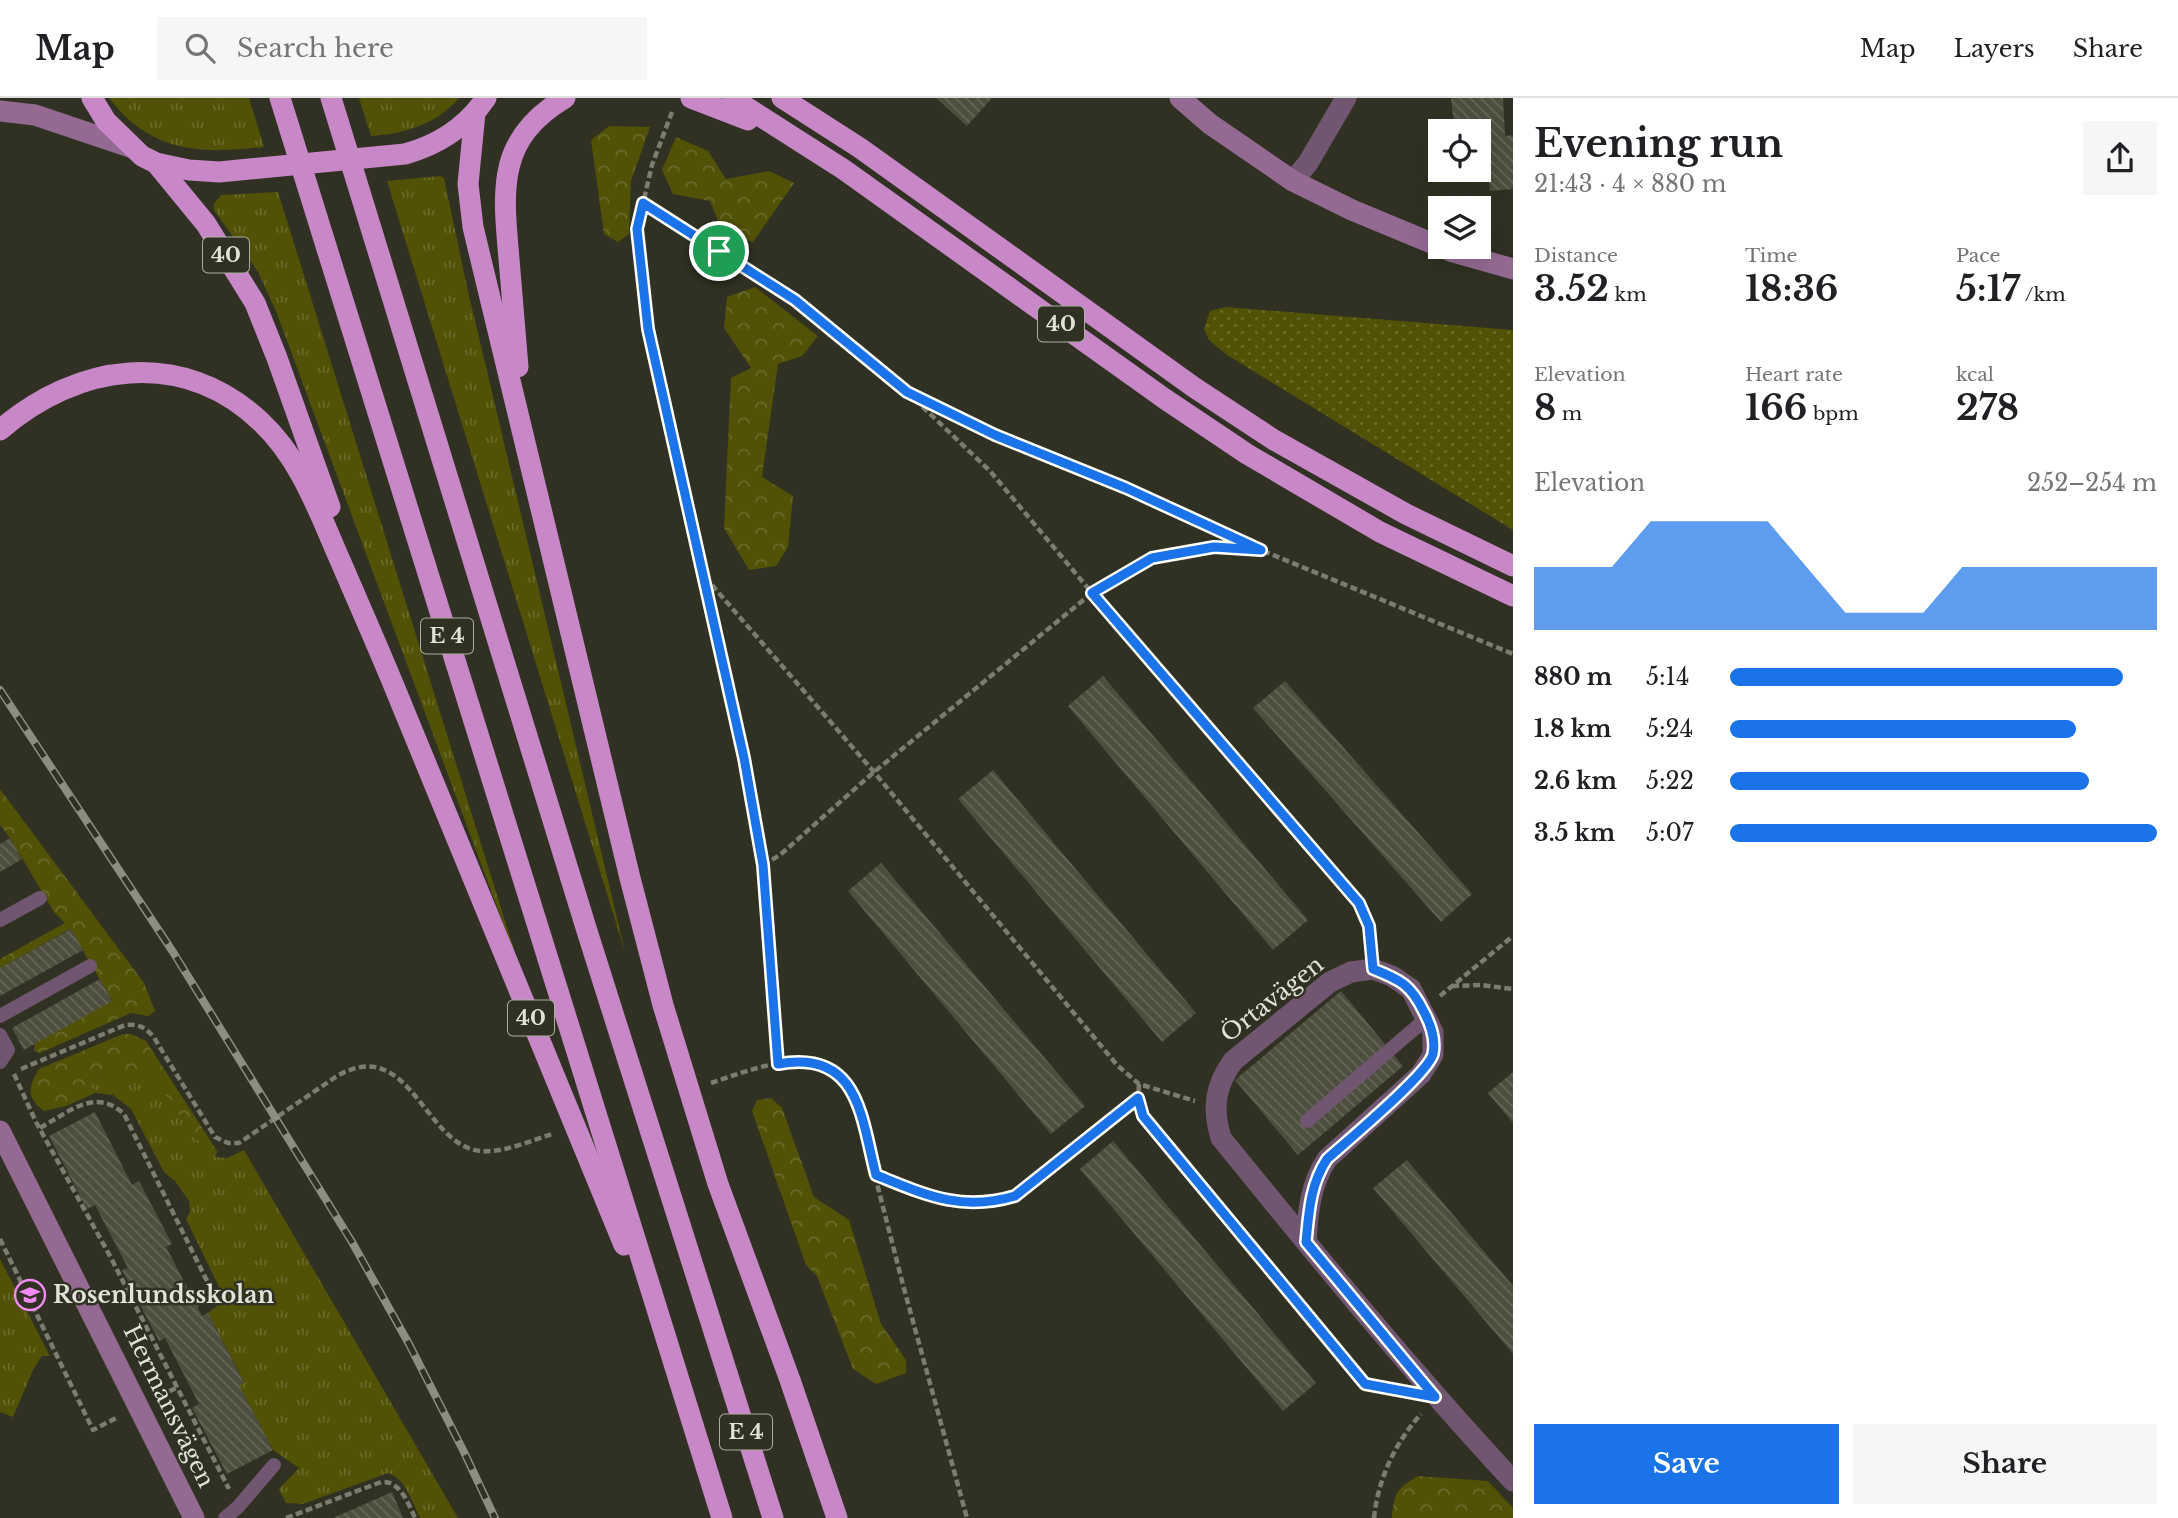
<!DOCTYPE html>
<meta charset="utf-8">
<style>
body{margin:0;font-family:"Libre Baskerville",serif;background:#f6f6f6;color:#202124;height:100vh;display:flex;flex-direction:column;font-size:26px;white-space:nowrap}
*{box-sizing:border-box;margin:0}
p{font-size:23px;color:#757577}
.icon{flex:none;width:38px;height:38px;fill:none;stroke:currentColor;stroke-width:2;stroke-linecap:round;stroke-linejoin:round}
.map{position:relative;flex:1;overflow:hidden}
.details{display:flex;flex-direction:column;background:#fff;width:665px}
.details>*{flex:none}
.buttons{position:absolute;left:1428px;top:21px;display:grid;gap:14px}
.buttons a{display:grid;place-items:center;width:63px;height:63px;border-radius:0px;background:#fff;box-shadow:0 7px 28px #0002;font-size:35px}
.pin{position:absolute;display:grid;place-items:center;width:60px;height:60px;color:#fff;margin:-30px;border:4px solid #fff;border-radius:50%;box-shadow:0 2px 7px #0007}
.round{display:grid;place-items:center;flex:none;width:74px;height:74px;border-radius:0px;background:#f6f6f6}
.summary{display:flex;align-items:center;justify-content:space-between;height:119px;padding:0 21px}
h1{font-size:38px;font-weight:700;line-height:52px}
.metrics{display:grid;grid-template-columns:repeat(3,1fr);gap:10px;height:119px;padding:7px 21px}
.metrics div{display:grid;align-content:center}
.metrics b{font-size:35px;font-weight:700}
.metrics small{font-size:19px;font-weight:400}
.metrics p{font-size:19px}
.chart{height:196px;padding:14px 21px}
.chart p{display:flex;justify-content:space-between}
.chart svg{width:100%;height:126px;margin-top:7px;fill:#1a73e8;opacity:.7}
.action{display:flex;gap:14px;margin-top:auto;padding:14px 21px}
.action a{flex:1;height:80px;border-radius:0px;background:#1a73e8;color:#fff;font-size:28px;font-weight:700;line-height:80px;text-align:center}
.action a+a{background:#f6f6f6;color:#202124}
ul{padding:0 21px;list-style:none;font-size:23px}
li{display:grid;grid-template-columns:112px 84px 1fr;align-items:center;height:52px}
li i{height:18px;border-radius:9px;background:#1a73e8}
header{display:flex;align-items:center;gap:42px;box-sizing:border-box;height:98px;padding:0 35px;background:#fff;border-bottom:2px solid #e0e0e0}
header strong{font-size:33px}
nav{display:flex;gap:38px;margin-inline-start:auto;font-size:24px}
.search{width:490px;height:63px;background:#f6f6f6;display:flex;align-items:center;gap:18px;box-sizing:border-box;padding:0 24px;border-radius:0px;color:#757577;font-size:26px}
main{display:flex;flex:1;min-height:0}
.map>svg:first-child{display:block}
</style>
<header>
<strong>Map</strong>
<div class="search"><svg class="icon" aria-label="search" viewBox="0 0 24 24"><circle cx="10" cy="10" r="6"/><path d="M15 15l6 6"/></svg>Search here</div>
<nav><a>Map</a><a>Layers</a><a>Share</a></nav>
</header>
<main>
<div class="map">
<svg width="1513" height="1420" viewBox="0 0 1513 1420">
<defs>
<pattern id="grass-tufts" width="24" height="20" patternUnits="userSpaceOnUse" patternTransform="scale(1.75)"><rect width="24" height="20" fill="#515206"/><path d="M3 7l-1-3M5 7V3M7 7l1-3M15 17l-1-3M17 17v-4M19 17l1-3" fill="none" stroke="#6a6b2a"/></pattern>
<pattern id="forest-crowns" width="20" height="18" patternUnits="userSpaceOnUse" patternTransform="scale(1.75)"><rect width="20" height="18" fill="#515206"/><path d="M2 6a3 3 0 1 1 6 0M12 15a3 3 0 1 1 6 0" fill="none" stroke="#6a6b2a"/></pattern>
<pattern id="park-dots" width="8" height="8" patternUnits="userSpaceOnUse" patternTransform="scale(1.75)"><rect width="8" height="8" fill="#515206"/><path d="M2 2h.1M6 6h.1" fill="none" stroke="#6a6b2a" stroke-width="1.8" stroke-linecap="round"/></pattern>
<pattern id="building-back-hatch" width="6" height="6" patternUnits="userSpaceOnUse" patternTransform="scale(1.75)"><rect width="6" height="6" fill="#4d4e3d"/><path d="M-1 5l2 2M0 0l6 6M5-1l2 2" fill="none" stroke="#666758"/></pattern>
</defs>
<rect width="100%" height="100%" fill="#303122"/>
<g fill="url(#grass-tufts)">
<path d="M 109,0 L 249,0 L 264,49 C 201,56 151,55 109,0 Z"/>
<path d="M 359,0 L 459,0 C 437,26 404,36 371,38 Z"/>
<path d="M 440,78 L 444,80 L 467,189 L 625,854 L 387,83 Z"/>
<path d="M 278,94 L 520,871 L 276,213 L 258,174 L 214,112 L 214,106 L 221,97 Z"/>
<path d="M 111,975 L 136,975 L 154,981 L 215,1059 L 227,1060 L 244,1052 L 458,1420 L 420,1420 C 412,1404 406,1381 388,1375 L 303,1406 L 286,1405 L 279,1391 L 299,1370 L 273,1352 L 239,1287 L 244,1284 L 208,1215 L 221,1205 L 223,1197 L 186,1121 L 190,1114 L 189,1103 L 175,1083 L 164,1074 L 131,1011 L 113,997 L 95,995 L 91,988 L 98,979 Z"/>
<path d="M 0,1161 L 50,1258 L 42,1258 L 33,1272 L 13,1319 L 0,1314 Z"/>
</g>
<g fill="url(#forest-crowns)">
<path d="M 609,28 L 650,29 L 631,83 L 629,136 L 618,144 L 604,136 L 591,42 Z"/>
<path d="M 676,39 L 708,53 L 726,81 L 769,73 L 794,85 L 753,144 L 723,135 L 710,103 L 673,96 L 662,72 Z"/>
<path d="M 755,189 L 818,238 L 802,258 L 778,266 L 762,379 L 793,398 L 788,449 L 776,468 L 749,472 L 724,430 L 731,280 L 751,270 L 724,230 L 727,199 Z"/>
<path d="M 0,691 L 144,885 L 155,913 L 148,918 L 131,915 L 40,955 L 34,953 L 35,945 L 112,902 L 70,831 L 0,870 L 0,861 L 65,825 L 54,814 L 10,740 L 0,727 Z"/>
<path d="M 123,936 L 131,936 L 146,943 L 217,1053 L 216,1059 L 200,1045 L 154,981 L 136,975 L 111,975 L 98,979 L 91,988 L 95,995 L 66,1008 L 44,1013 C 26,1000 28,989 39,971 Z"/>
<path d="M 771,1000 L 782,1010 L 814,1099 L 849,1122 L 881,1226 L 906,1262 L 906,1275 L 876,1286 L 853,1271 L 817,1178 L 806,1167 L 752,1013 L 757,1002 Z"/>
<path d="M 1418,1378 L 1488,1383 L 1513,1410 L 1513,1420 L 1392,1420 C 1393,1396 1398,1389 1418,1378 Z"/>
</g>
<path fill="url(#park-dots)" d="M 1226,209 L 1513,232 L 1513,432 L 1227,257 L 1209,242 L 1204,231 L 1210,213 Z"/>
<g fill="url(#building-back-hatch)">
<path d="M 936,0 L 992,0 L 967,28 Z"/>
<path d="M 1451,0 L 1503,0 L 1505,38 L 1513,37 L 1513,91 L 1490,93 L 1485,40 L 1487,39 L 1486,25 L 1454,28 Z"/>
<path d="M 1103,578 L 1308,822 L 1273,852 L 1068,608 Z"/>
<path d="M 1285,583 L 1472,796 L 1441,824 L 1253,610 Z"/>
<path d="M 993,672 L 1196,915 L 1162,944 L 958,701 Z"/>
<path d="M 10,740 L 22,761 L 0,774 L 0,746 Z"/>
<path d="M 881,765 L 1085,1008 L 1051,1036 L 848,793 Z"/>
<path d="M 71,831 L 83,852 L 0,898 L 0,870 Z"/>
<path d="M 100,881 L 112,903 L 24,952 L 12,930 Z"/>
<path d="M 1341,893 L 1403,968 L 1298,1057 L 1235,982 Z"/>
<path d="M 1513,974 L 1513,1025 L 1488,995 Z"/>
<path d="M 95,1014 L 132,1087 L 139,1083 L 172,1146 L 166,1149 L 202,1218 L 208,1215 L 244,1285 L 239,1287 L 273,1352 L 227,1376 L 192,1310 L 199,1306 L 165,1240 L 159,1243 L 122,1172 L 128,1170 L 95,1107 L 87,1111 L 49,1038 Z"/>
<path d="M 1113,1043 L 1316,1285 L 1283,1313 L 1080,1071 Z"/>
<path d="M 1407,1062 L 1513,1188 L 1513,1256 L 1373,1090 Z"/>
<path d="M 392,1394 L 403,1420 L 333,1420 Z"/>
</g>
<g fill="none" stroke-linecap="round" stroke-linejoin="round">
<g stroke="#7c7d70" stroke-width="4.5" stroke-dasharray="7 3.5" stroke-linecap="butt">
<path d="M 672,14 L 652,67 L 637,131 L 648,231 L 744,660 L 763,767 L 778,966"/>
<path d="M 643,105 L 795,202 L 907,294 L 990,373 L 1092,495 L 1359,805 L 1369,828 L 1371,848"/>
<path d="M 913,297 L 995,337 L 1126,390 L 1257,450"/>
<path d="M 705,479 L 874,674 L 1117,967 L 1139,986 L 1195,1003"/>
<path d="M 763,767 L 780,757 L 874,674 L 1092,495 L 1152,460 L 1214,449 L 1261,452 L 1513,556"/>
<path d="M 1452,888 L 1481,887 L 1513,891"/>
<path d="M 1440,898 L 1513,838"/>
<path d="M 21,971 L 125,927 C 139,926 143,928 153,938 L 215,1039 L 228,1045 L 239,1045 L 337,978 C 410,936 424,1047 480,1053 C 504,1055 530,1043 552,1036"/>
<path d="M 14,976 L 36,1024 L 110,1158 L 229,1391"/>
<path d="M 711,985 C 759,969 821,942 854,996 L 903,1187 L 967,1420"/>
<path d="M 1139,986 L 1138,1000 L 1143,1018 L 1365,1286 L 1399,1292"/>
<path d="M 40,1030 C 69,1014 95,989 124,1016 L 214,1197 L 196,1207"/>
<path d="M 876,1078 C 926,1097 961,1114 1015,1098 L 1138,1000"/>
<path d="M 0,1141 L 93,1332 L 118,1319"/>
<path d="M 160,1298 L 176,1290"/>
<path d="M 286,1420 L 381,1384 C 400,1382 408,1405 415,1420"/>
<path d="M 1374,1420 C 1378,1381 1395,1345 1421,1316"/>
</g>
<g stroke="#705670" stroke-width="14">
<path d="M 0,822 L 40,800"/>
<path d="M 0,918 L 90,868"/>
<path d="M 0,937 L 8,952 L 0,964"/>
<path d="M 1307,1023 L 1427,920"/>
<path d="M 225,1420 L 238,1409 L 274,1367"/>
</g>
<g stroke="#705670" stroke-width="21">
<path d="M 1293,83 L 1308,65 L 1346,0"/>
<path d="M 1306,1144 C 1308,1114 1310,1087 1327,1061 L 1421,976 L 1433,957 L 1433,934 L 1411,891 L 1392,878 L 1373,871 L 1351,874 L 1330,884 L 1233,963 C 1215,988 1212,1010 1221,1040 C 1316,1157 1411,1273 1513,1383"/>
</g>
<g stroke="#946a93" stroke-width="21">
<path d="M 1180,0 L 1210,26 L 1293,83 L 1352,112 L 1453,154 L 1513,171"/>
<path d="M 0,13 L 35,17 L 130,49"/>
<path d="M 0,1033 L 194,1420"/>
</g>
<g stroke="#c887c7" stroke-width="21">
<path d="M 92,0 L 106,23 L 142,58 L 156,65 L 189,72 L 219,74 L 405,56 C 438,47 467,28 486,0"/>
<path d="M 280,0 L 722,1420"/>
<path d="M 331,0 L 587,833 L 773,1420"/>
<path d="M 691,0 L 748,22"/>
<path d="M 732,0 L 843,71 L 1165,301 L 1247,356 L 1380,434 L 1513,498"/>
<path d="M 782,0 L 860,50 L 1195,290 L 1274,342 L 1406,416 L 1513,468"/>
<path d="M 475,15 L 468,86 L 473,129 L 630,780 L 663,907 L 718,1086 L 790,1282 L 837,1420"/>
<path d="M 156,65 L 206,126 L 255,205 L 277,260 L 330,409"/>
<path d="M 518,269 C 515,233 512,197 509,161 C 503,92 496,41 565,0"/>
<path d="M 0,332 C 77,265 182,250 260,323 C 300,360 318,412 340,462 C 361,511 383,560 403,610 C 477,789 551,968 624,1147"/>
</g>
<g stroke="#8d8e82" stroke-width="8">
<path id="rail" d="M 0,592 L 173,854 L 352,1144 L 409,1246 L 464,1354 L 495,1420"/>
</g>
<use href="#rail" stroke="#303122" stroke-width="5" stroke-dasharray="16" stroke-linecap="butt"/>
</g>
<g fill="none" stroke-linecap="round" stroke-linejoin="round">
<g stroke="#fff" stroke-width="14">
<path id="route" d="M 643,105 L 795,202 L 907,294 L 995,337 L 1126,390 L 1261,452 L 1214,449 L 1152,460 L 1092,495 L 1359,805 L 1369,828 L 1373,871 C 1401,882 1411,887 1424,914 C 1431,927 1436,941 1433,956 C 1428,976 1347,1043 1327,1061 C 1310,1087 1309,1114 1306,1144 L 1435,1299 L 1365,1286 L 1143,1018 L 1138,1000 L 1015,1098 C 961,1114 926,1097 876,1077 C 861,1019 859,951 778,966 L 763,767 L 744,660 L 648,231 L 637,131 Z"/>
</g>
<use href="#route" stroke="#1a73e8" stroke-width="9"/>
</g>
<defs>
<g id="school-ring" transform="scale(1.575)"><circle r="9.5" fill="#303122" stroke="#f28af3" stroke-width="1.5"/><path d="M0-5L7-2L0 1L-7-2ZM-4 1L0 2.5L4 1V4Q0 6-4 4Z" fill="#f28af3"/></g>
</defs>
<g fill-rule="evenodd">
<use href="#school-ring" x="30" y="1197"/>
</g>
<g text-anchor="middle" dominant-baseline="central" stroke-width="5" stroke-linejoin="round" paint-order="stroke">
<g fill="#303122" stroke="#acada1" stroke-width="2">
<rect x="203" y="139.5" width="46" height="35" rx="5"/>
<rect x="1038" y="208.5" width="46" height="35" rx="5"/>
<rect x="421" y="520.5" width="52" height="35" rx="5"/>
<rect x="508" y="902.5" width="46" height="35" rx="5"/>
<rect x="720" y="1316.5" width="52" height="35" rx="5"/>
</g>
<g font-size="21" font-weight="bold" fill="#e1e2d8">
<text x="226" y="157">40</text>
<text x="1061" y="226">40</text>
<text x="447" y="538">E 4</text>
<text x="531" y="920">40</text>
<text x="746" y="1334">E 4</text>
</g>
<g font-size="23" fill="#e1e2d8" stroke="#303122">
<text transform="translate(1272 901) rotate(-38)">Örtavägen</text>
<text transform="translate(169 1308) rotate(64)">Hermansvägen</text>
</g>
<g font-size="23" font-weight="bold" fill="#e1e2d8" stroke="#303122" text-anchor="start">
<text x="53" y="1197">Rosenlundsskolan</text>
</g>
</g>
</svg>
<div class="buttons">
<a><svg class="icon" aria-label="locate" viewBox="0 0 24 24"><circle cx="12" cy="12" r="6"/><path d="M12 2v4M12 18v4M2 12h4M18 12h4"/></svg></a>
<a><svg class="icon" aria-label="layers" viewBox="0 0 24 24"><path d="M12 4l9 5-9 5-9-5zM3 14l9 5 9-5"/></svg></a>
</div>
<div class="pin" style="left:719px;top:153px;background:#1e9e55"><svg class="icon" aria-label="arrive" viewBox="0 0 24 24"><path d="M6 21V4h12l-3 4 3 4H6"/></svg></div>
</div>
<section class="details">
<div class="summary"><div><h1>Evening run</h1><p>21:43 · 4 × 880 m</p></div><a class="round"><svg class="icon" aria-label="share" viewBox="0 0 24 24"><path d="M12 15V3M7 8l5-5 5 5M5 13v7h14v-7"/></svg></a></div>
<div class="metrics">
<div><p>Distance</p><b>3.52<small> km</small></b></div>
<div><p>Time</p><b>18:36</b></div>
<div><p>Pace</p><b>5:17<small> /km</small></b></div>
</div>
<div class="metrics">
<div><p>Elevation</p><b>8<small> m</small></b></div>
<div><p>Heart rate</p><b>166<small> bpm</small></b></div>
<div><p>kcal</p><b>278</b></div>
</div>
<div class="chart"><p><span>Elevation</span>252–254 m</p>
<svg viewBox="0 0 160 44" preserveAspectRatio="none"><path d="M0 44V22L10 22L20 22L30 6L40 6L50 6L60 6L70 22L80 38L90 38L100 38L110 22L120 22L130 22L140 22L150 22L160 22V44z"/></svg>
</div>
<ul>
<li><b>880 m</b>5:14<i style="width:92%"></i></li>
<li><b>1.8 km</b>5:24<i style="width:81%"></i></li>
<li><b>2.6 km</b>5:22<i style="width:84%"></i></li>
<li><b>3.5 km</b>5:07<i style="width:100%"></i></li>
</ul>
<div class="action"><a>Save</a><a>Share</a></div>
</section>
</main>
